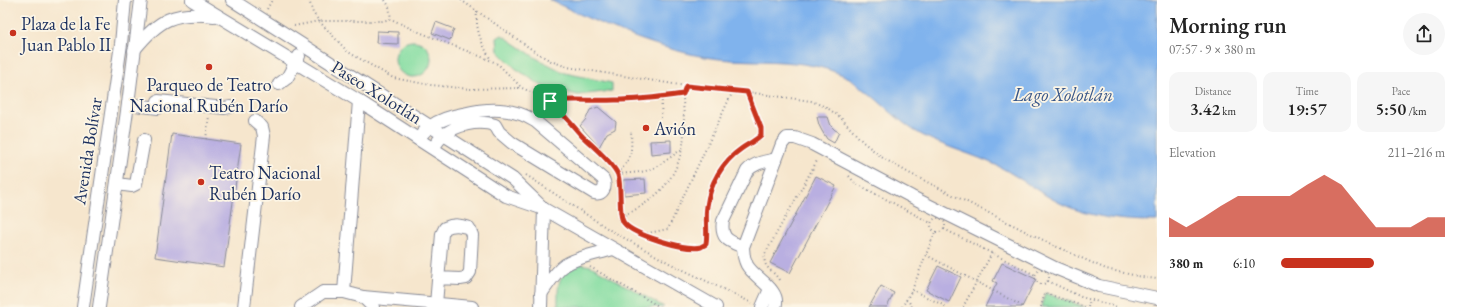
<!DOCTYPE html>
<meta charset="utf-8">
<style>
body{margin:0;font-family:"EB Garamond",serif;background:#f6f6f6;color:#222;height:100vh;display:flex;flex-direction:column;font-size:15px;white-space:nowrap}
*{box-sizing:border-box;margin:0}
p{font-size:13px;color:#767676}
.icon{flex:none;width:22px;height:22px;fill:none;stroke:currentColor;stroke-width:2;stroke-linecap:round;stroke-linejoin:round}
.map{position:relative;flex:1;overflow:hidden}
.details{display:flex;flex-direction:column;background:#fff;width:300px}
.details>*{flex:none}
.pin{position:absolute;display:grid;place-items:center;width:34px;height:34px;color:#fff;margin:-17px;border-radius:8px;box-shadow:0 2px 6px #0006}
.round{display:grid;place-items:center;flex:none;width:42px;height:42px;border-radius:21px;background:#f6f6f6}
.headline{display:flex;align-items:center;justify-content:space-between;height:68px;padding:0 12px}
h1{font-size:22px;font-weight:600;line-height:30px}
.metrics{display:grid;grid-template-columns:repeat(3,1fr);gap:6px;height:68px;padding:4px 12px}
.metrics div{display:grid;align-content:center;border-radius:10px;background:#f6f6f6;text-align:center}
.metrics b{font-size:17px;font-weight:600}
.metrics small{font-size:11px;font-weight:400}
.metrics p{font-size:11px}
.chart{height:112px;padding:8px 12px}
.chart p{display:flex;justify-content:space-between}
.chart svg{width:100%;height:72px;margin-top:4px;fill:#c8321e;opacity:.7}
ul{padding:0 12px;list-style:none;font-size:13px}
li{display:grid;grid-template-columns:64px 48px 1fr;align-items:center;height:30px}
li i{height:10px;border-radius:5px;background:#c8321e}
main{display:flex;flex:1;min-height:0}
.map>svg:first-child{display:block}
</style>
<main>
<div class="map">
<svg width="1157" height="307" viewBox="0 0 1157 307">
<rect width="100%" height="100%" fill="#fcf5e5"/>
<filter id="ink" filterUnits="userSpaceOnUse"><feTurbulence type="fractalNoise" baseFrequency=".025" numOctaves="2"/><feDisplacementMap in="SourceGraphic" scale="8" xChannelSelector="R" yChannelSelector="G"/><feConvolveMatrix kernelMatrix="1 2 1 2 8 2 1 2 1" color-interpolation-filters="sRGB"/></filter>
<filter id="wash" filterUnits="userSpaceOnUse"><feTurbulence type="fractalNoise" baseFrequency=".012" numOctaves="4" result="noise"/><feDisplacementMap in="SourceGraphic" scale="16" xChannelSelector="R" yChannelSelector="G"/><feGaussianBlur stdDeviation="0.9" result="paint"/><feColorMatrix in="noise" values="0 0 0 0 0 0 0 0 0 0 0 0 0 0 0 0 0 1.4 0 .05"/><feComposite in="paint" operator="in"/></filter>
<g filter="url(#wash)">
<rect width="100%" height="100%" fill="#f6e6cd"/>
<g fill="#85dda2" stroke="#508680">
<path d="M 502,35 L 536,58 L 565,73 L 612,83 L 612,91 L 578,95 L 542,86 L 515,68 L 498,51 L 497,38 Z"/>
<circle cx="413" cy="59" r="18"/>
<path d="M 580,264 L 591,266 L 664,307 L 558,307 C 558,284 556,273 580,264 Z"/>
<path d="M 1045,293 L 1085,307 L 1041,307 Z"/>
</g>
<path fill="#80b3ed" stroke="#4e71a6" d="M 550,0 L 1157,0 L 1157,221 C 1124,221 1091,218 1060,203 C 1035,191 1014,172 989,162 C 964,151 938,145 915,131 C 896,119 880,101 861,87 C 856,83 851,78 845,76 C 801,55 751,65 705,57 C 651,47 599,24 550,0 Z"/>
<g id="blocks">
<g fill="#b9afe1">
<path d="M 436,22 L 454,29 L 450,40 L 432,33 Z"/>
<path d="M 377,31 L 398,32 L 398,44 L 376,43 Z"/>
<path d="M 598,107 L 616,122 L 615,129 L 607,133 L 599,147 L 580,126 L 586,119 L 590,110 Z"/>
<path d="M 817,117 L 828,117 L 831,126 L 835,130 L 839,132 L 834,143 L 827,139 L 822,131 L 819,125 Z"/>
<path d="M 172,134 L 241,144 L 224,267 L 155,257 Z"/>
<path d="M 671,140 L 671,152 L 651,154 L 650,141 Z"/>
<path d="M 816,176 L 836,186 L 790,273 L 770,263 Z"/>
<path d="M 645,179 L 646,193 L 624,195 L 623,180 Z"/>
<path d="M 1002,263 L 1036,279 L 1022,307 L 985,307 L 997,283 L 993,281 Z"/>
<path d="M 938,266 L 961,277 L 949,302 L 926,290 Z"/>
<path d="M 881,286 L 894,293 L 887,307 L 869,307 Z"/>
</g>
</g>
</g>
<g filter="url(#ink)">
<use href="#blocks" fill-opacity="0" stroke="#888a96" stroke-width="1"/>
<g fill="none" stroke-linecap="round" stroke-linejoin="round">
<g stroke="#888a96" stroke-width="14">
<g id="minor">
<path d="M 192,0 L 359,101 L 506,196 L 544,209 L 716,307"/>
<path d="M 232,0 L 513,179 L 541,206"/>
<path d="M 134,50 C 159,19 174,11 214,16"/>
<path d="M 279,84 L 287,78 L 299,56"/>
<path d="M 128,104 L 158,108 L 158,101 L 225,108 L 230,107"/>
<path d="M 418,139 C 422,134 426,129 431,126 C 441,119 452,116 463,114 C 488,108 512,107 535,121 L 603,179 C 607,187 603,195 594,193 L 512,143 L 499,132 L 495,125 C 478,120 456,124 443,136 C 439,139 436,144 433,148"/>
<path d="M 117,184 L 132,186 L 136,184 L 144,140"/>
<path d="M 743,247 C 729,241 720,239 723,221 L 747,171 C 755,162 765,162 776,159"/>
<path d="M 344,292 L 359,101"/>
<path d="M 541,294 C 548,284 555,272 565,265 C 579,256 597,254 613,249"/>
<path d="M 363,297 L 472,307"/>
<path d="M 83,307 L 121,44 L 125,0"/>
<path d="M 99,307 L 128,104 L 141,0"/>
<path d="M 244,307 L 264,136 L 262,127 L 255,121"/>
<path d="M 301,307 L 323,292 L 344,292 L 363,297 L 373,307"/>
<path d="M 436,307 L 436,304 L 442,234 L 445,228 C 454,224 460,225 469,228 L 472,235 L 470,272 L 466,278 L 460,279 L 438,278"/>
<path d="M 541,307 L 544,209"/>
<path d="M 762,307 L 770,289"/>
<path d="M 775,307 C 782,290 754,278 747,265 C 744,259 743,254 743,247 L 782,144 L 787,138 L 795,138 L 812,144 L 912,197 L 1055,268 L 1099,286 L 1157,298"/>
</g>
</g>
<g stroke="#888a96" stroke-width="2" stroke-dasharray="1 3" stroke-linecap="butt">
<path d="M 309,0 L 313,13 L 319,21 L 348,52 L 393,78 L 431,85 L 470,89 L 522,88"/>
<path d="M 385,0 L 389,6 L 391,19"/>
<path d="M 461,0 L 537,53 L 551,61 L 567,67 L 686,86 L 747,92 L 811,101 L 826,107 L 840,117 L 863,142 L 883,158 L 907,172 L 1055,246 L 1106,269 L 1142,277 L 1157,279"/>
<path d="M 267,9 L 272,0"/>
<path d="M 477,11 C 475,30 482,44 491,60"/>
<path d="M 294,26 L 319,21 L 382,21 L 391,19 L 414,30 L 492,61 L 499,65 L 522,88 L 551,101 L 606,159 L 618,174 L 621,187 L 621,217 L 624,223 L 630,229 L 641,235 L 673,244 L 693,248 L 701,247 L 706,244 C 708,231 705,219 707,206 C 710,184 722,162 741,149 C 748,144 755,141 761,135 L 761,128 L 747,92"/>
<path d="M 551,101 L 569,99 L 614,100 L 683,94"/>
<path d="M 661,118 L 662,97"/>
<path d="M 206,139 L 209,116"/>
<path d="M 618,174 C 628,173 639,173 649,170 C 661,165 672,156 682,149"/>
<path d="M 618,174 C 632,157 632,152 631,131"/>
<path d="M 526,175 L 610,230 L 671,264 L 752,303"/>
<path d="M 849,176 L 855,183 L 931,223"/>
<path d="M 621,217 C 652,202 674,185 682,149 C 686,132 683,112 683,94 L 686,86"/>
<circle cx="938" cy="225" r="7"/>
<path d="M 944,229 L 1035,275"/>
<path d="M 643,234 L 668,229 L 733,91"/>
<path d="M 926,255 L 1024,307"/>
<path d="M 590,267 L 660,307"/>
<circle cx="1042" cy="277" r="7"/>
<path d="M 779,280 C 773,269 762,269 765,254 L 818,159"/>
<path d="M 1048,281 L 1081,297 L 1117,307"/>
<path d="M 912,290 L 947,307"/>
<path d="M 906,300 L 909,302 L 912,307"/>
<path d="M 902,307 L 912,290 L 935,232"/>
<path d="M 963,307 L 992,253"/>
<path d="M 1041,307 L 1045,293 L 1085,307"/>
<path d="M 1088,307 L 1090,300"/>
</g>
<use href="#minor" stroke="#fff" stroke-width="12"/>
</g>
</g>
<g fill="none" stroke-linecap="round" stroke-linejoin="round" filter="url(#ink)">
<g stroke="#fff" stroke-width="8">
<path id="route" d="M 686,86 L 747,92 L 761,128 L 761,135 C 755,141 748,144 741,149 C 722,162 710,184 707,206 C 705,219 708,231 706,244 C 705,245 702,246 701,247 C 687,251 633,235 624,223 C 618,216 622,188 618,175 C 614,164 593,146 583,137 C 572,125 562,112 550,101 C 572,99 594,101 615,100 C 638,100 661,97 683,94 Z"/>
</g>
<use href="#route" stroke="#c8321e" stroke-width="5"/>
</g>
<g fill="#c8321e" stroke="#fcf5e5" stroke-width="1.5">
<circle cx="13" cy="33" r="4"/>
<circle cx="209" cy="67" r="4"/>
<circle cx="646" cy="128" r="4"/>
<circle cx="201" cy="182" r="4"/>
</g>
<g text-anchor="middle" dominant-baseline="central" stroke-width="3.5" stroke-linejoin="round" paint-order="stroke">
<g font-size="18" fill="#1b2f5e" stroke="#fcf5e5" text-anchor="start">
<text x="21" y="23">Plaza de la Fe<tspan x="21" dy="21">Juan Pablo II</tspan></text>
<text x="209" y="84" text-anchor="middle">Parqueo de Teatro<tspan x="209" dy="21">Nacional Rubén Darío</tspan></text>
<text x="654" y="128">Avión</text>
<text x="209" y="172">Teatro Nacional<tspan x="209" dy="21">Rubén Darío</tspan></text>
</g>
<g font-size="18" fill="#1b2f5e" stroke="#fcf5e5">
<text transform="translate(377 92) rotate(32)">Paseo Xolotlán</text>
<text transform="translate(87 151) rotate(-81)">Avenida Bolívar</text>
</g>
<g font-size="19" font-style="italic" fill="#395789" stroke="#fcf5e5">
<text x="1063" y="94">Lago Xolotlán</text>
</g>
</g>
</svg>
<div class="pin" style="left:550px;top:101px;background:#1e9e55"><svg class="icon" aria-label="arrive" viewBox="0 0 24 24"><path d="M6 21V4h12l-3 4 3 4H6"/></svg></div>
</div>
<section class="details">
<div class="headline"><div><h1>Morning run</h1><p>07:57 · 9 × 380 m</p></div><a class="round"><svg class="icon" aria-label="share" viewBox="0 0 24 24"><path d="M12 15V3M7 8l5-5 5 5M5 13v7h14v-7"/></svg></a></div>
<div class="metrics">
<div><p>Distance</p><b>3.42<small> km</small></b></div>
<div><p>Time</p><b>19:57</b></div>
<div><p>Pace</p><b>5:50<small> /km</small></b></div>
</div>
<div class="chart"><p><span>Elevation</span>211–216 m</p>
<svg viewBox="0 0 160 44" preserveAspectRatio="none"><path d="M0 44V32L10 38L20 32L30 25L40 19L50 19L60 19L70 19L80 12L90 6L100 12L110 25L120 38L130 38L140 38L150 32L160 32V44z"/></svg>
</div>
<ul>
<li><b>380 m</b>6:10<i style="width:57%"></i></li>
</ul>
</section>
</main>
